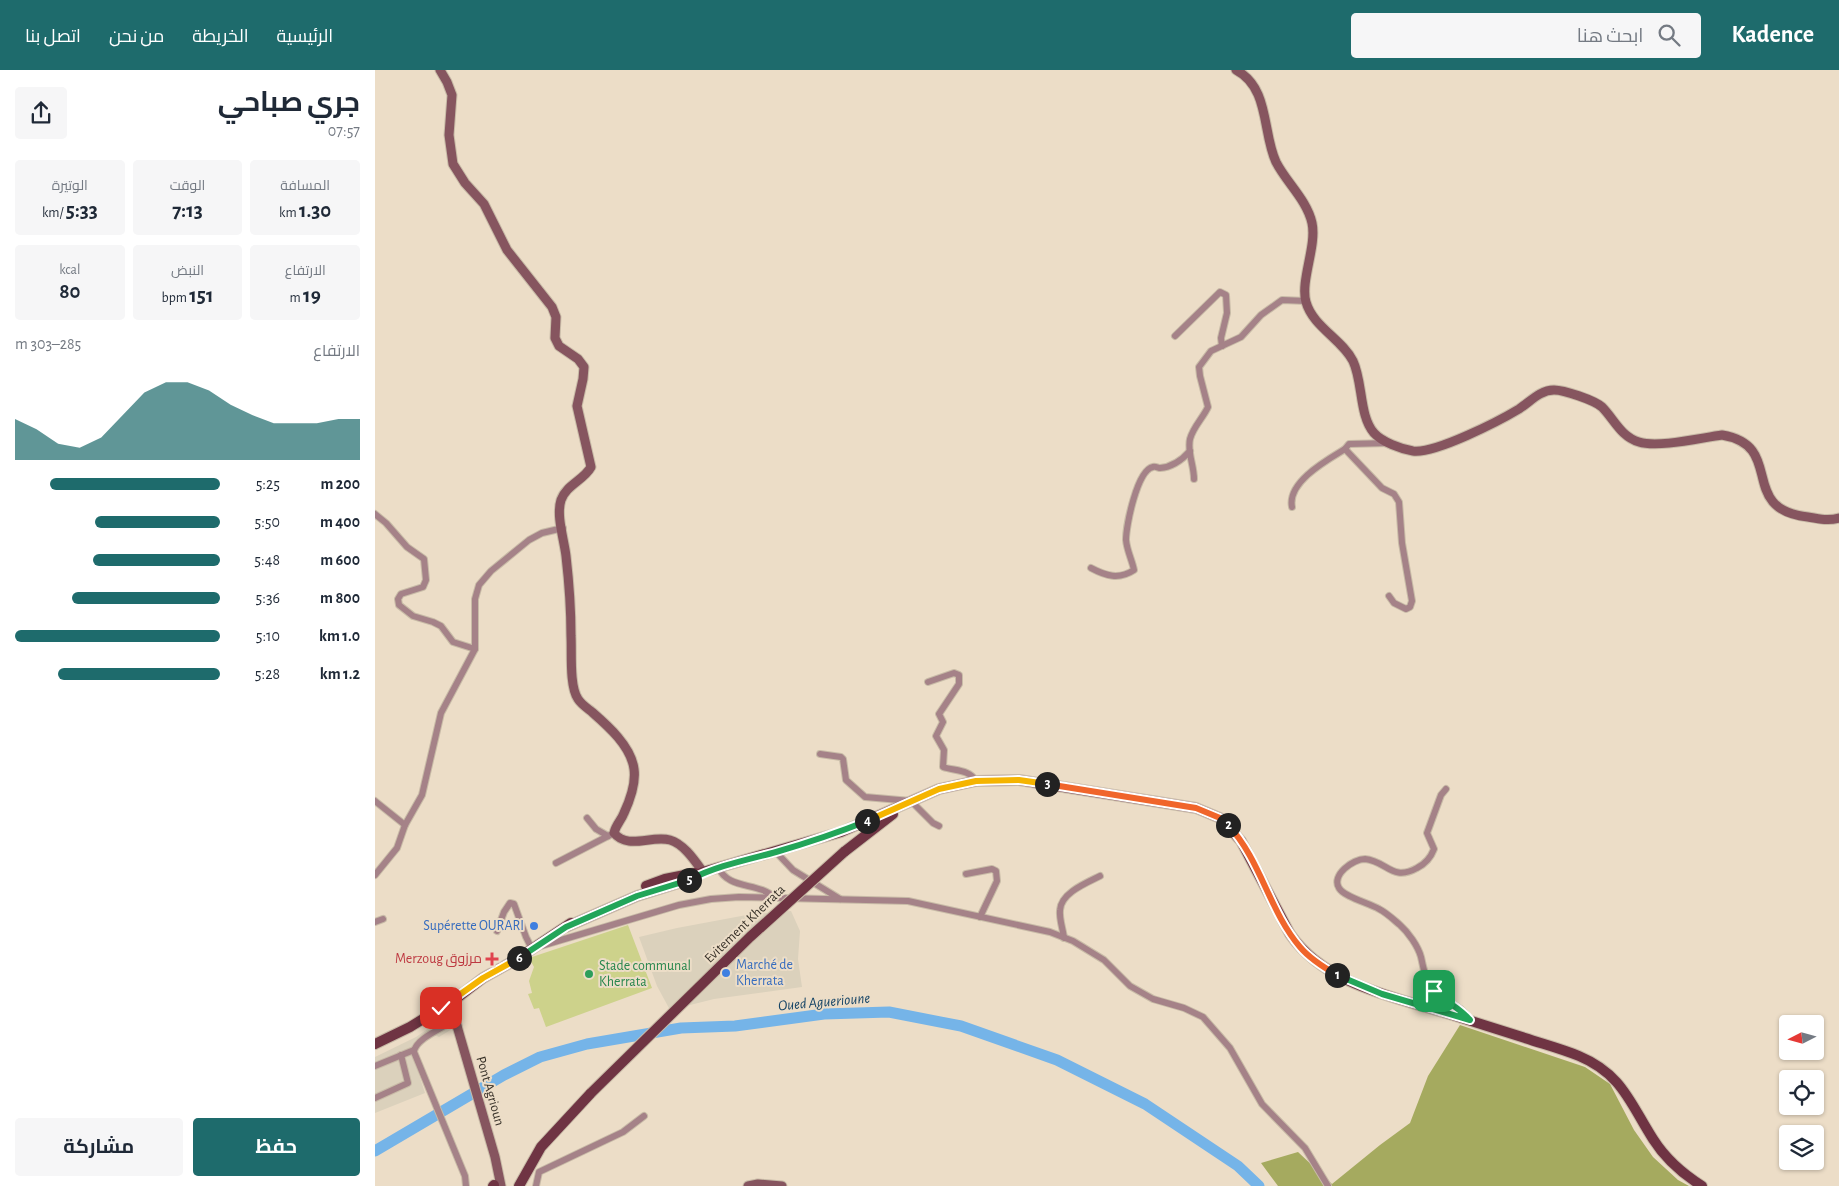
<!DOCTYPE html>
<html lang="ar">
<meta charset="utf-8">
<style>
body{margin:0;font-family:"Alegreya Sans",Cairo,sans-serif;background:#f6f6f7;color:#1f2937;direction:rtl;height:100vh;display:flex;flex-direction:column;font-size:19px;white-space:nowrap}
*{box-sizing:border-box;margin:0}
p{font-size:16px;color:#747a83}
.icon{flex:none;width:28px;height:28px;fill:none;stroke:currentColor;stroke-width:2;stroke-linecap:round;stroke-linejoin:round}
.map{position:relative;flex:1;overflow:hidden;direction:ltr}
.drawer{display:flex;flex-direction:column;background:#fff;width:375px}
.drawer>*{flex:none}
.needle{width:32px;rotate:264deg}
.fabs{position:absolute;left:1404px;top:945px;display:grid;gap:10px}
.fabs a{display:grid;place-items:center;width:45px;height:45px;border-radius:5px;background:#fff;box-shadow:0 1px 4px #0004;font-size:25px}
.pin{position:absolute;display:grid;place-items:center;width:42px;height:42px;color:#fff;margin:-21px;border-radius:10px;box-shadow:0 2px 8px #0006}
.km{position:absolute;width:25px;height:25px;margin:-12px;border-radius:50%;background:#222;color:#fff;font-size:14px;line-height:25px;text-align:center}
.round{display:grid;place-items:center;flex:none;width:52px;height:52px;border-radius:5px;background:#f6f6f7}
.overview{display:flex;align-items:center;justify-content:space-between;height:85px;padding:0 15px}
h1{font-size:28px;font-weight:700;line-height:38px}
.figures{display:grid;grid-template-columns:repeat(3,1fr);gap:8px;height:85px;padding:5px 15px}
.figures div{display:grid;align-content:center;border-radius:5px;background:#f6f6f7;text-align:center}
.figures b{font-size:21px;font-weight:700}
.figures small{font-size:14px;font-weight:400}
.figures p{font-size:14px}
.chart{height:140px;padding:10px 15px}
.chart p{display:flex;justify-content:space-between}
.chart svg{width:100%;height:90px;margin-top:5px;fill:#1e6b6c;opacity:.7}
.action{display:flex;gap:10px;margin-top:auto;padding:10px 15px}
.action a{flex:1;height:58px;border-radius:5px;background:#1e6b6c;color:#fff;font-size:20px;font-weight:700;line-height:58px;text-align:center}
.action a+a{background:#f6f6f7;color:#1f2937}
ul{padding:0 15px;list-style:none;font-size:16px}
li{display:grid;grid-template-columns:80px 60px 1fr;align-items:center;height:38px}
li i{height:12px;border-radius:6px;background:#1e6b6c}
header{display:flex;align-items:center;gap:30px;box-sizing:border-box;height:70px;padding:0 25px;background:#1e6b6c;color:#fff}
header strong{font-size:24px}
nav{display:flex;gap:28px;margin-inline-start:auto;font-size:18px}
.search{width:350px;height:45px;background:#f6f6f7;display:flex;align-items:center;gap:12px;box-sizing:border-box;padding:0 18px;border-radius:5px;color:#747a83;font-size:19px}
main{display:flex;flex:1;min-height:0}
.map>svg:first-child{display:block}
</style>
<header>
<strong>Kadence</strong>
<div class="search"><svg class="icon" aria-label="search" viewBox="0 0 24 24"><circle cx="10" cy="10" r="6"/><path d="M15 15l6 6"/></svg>ابحث هنا</div>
<nav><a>الرئيسية</a><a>الخريطة</a><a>من نحن</a><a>اتصل بنا</a></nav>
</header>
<main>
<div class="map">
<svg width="1464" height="1116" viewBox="0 0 1464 1116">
<rect width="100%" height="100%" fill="#ecddc7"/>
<g fill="#dbd1bc">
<path d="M 416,841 L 425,861 L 423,889 L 427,917 L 339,929 L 295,940 L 282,916 L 264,867 L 302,858 L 377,844 Z"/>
<path d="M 70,947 L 77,959 L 64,967 L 60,965 L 37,983 L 50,1023 L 0,1043 L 0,987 L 41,967 Z"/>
</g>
<path fill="#cdd28b" d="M 253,855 L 277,918 L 171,957 L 164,938 L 159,939 L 153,924 L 157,923 L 154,911 L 159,897 L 154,888 Z"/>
<path fill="#a5aa5f" d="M 1085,955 L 1210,997 L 1235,1014 L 1259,1060 L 1278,1087 L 1303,1110 L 1314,1116 L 903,1116 L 886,1093 L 923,1082 L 957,1114 L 1005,1075 L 1035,1053 L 1053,1006 Z"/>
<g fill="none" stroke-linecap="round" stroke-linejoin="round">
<path stroke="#75b4e8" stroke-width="11" d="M 0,1081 L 129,1005 L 165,987 L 212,974 L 306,958 L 360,956 L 449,944 L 514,942 L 586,956 L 682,990 L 770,1034 L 863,1096 L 884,1116"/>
<g stroke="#c8bba7" stroke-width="8">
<g id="street">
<path d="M 800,266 L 845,222 L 851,225 L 852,243 L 846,268 L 847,276"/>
<path d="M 819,409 C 819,395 812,382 815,369 C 818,357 828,348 833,337 L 825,306 L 824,297 L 836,281 L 866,267 L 886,245 L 907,230 L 931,231"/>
<path d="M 917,437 C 912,412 952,390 970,379"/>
<path d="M 0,444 L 11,453 L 32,477 L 49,489 L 51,510 L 48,517 L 26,524 L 23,529 L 24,535 L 38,546 L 58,552 L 66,556 L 78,572 L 100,579"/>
<path d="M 716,498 C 731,506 744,510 759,500 C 757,490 752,481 751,470 C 751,456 762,400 778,397 C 779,396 784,398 785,398 C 798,397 807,390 815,381"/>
<path d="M 1014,526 L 1019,533 L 1031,539 L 1035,537 L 1037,531 L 1027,473 L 1024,432 L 1019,424 L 1007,418 L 970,379 L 974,374 L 1015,373"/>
<path d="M 553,612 L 579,603 L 584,605 L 584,614 L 564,644 L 568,652 L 561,666 L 569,680 L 568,697 C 580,701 594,699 601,711"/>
<path d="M 445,684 L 466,687 L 468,689 L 471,710 L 490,727 L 536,731 L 558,753 L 564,756"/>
<path d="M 1071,719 L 1066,725 L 1052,763 L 1059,779 C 1056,787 1050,794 1042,798 C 1017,812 1012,791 990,789 C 978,789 956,805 964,818 C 969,827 994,833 1004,839 C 1012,843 1019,850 1025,855 C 1033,862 1043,876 1046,887 C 1049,900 1050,910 1059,921 C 1066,930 1076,932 1084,938 C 1088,940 1091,945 1095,949"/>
<path d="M 0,731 L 30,755"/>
<path d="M 212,748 L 221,759 L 233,766"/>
<path d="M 401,782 L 418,800 L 465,829"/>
<path d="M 181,793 L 239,763"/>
<path d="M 343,797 C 354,821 383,811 400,828"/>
<path d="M 591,804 L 617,799 L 621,801 L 622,811 L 605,847"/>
<path d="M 0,805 L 22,778 L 30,755 L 47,725 L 66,643 L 100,579 L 100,529 L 104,515 L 116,501 L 154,470 L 167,463 L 188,458"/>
<path d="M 0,852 L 8,849"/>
<path d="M 122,861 L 129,842 L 135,833 L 139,834 L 151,867 L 157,879"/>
<path d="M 689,868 C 688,859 684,849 685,840 C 686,823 711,813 725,806"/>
<path d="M 166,876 L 304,835 L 336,829 L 364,827 L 533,831 L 675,862 L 698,871 L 729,890 L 755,916 L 778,929 L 809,938 L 828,947 L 855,978 L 887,1034 L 930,1078 L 953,1116"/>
<path d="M 81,956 L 73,954 C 63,960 40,970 39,982 L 90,1106 L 91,1116"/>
<path d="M 0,996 L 39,980"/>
<path d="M 0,1028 L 33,1013 L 26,985"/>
<path d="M 161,1116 L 164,1102 L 248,1062 L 269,1046"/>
</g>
</g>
<g stroke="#c8bba7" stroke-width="11">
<g id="secondary">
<path d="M 65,0 L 72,12 L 77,25 L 74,65 L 78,94 L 90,113 L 109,134 L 132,180 L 177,237 L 181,247 L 180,268 L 184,276 L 203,289 L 209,297 L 208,309 L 202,336 L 216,397 C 209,410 191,415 186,430 C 181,446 189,469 191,486 C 194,512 196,539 196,566 C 197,581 194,616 203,629 C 206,634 212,638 217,642 C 233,656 256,676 259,699 C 261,713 255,730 249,743 C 246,751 241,754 239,763 C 253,780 276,765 295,770 C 309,774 320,791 328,802"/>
<path d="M 861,0 C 895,18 887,62 901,92 C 911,112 932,130 937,153 C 942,176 925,211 931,232 C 938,257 967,269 978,291 C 988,312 984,346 999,363 C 1007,372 1026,379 1038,381 C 1060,384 1124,351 1144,339 C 1155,332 1165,320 1179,320 C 1189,320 1219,330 1227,337 C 1239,349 1246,367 1264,372 C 1283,378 1325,368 1347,365 C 1412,376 1361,439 1433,447 C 1444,449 1454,451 1464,448"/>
<path d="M 78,930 L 82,956 L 120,1087 L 126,1116"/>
<path d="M 66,938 L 82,956"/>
<path d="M 373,1116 L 383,1114 L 407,1116"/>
</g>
</g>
<g stroke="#c8bba7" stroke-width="12">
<g id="primary">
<path d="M 469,782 L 518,744"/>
<path d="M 271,816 L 290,809 L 320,803"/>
<path d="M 191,857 L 262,826 L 310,811 L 328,802 L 466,762 L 564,719 L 601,711 L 644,710 L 821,738 L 845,748 L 866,771 L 915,864 C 950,914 1015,926 1071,943 C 1097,951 1124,960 1150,968 C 1168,974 1187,979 1204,986 C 1247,1004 1255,1033 1278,1069 C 1290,1088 1308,1104 1327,1116"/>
<path d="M 0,974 L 35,957 L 82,928 L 108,908 L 142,889 L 196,853"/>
<path d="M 118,1116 L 119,1115"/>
<path d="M 144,1116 L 166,1077 L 216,1023"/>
</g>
</g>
<use href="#street" stroke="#a58288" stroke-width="6"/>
<use href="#secondary" stroke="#86555f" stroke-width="9"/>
<use href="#primary" stroke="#6f3443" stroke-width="10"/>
<g stroke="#c8bba7" stroke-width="12" stroke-linecap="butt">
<path id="primary-bridge" d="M 216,1023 L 375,867 L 469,782"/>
</g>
<use href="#primary-bridge" stroke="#6f3443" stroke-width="10"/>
</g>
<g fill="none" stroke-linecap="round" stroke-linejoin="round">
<g stroke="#fff" stroke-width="10">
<path id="split-1" d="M 962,905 L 1007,924 L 1095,950 C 1084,937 1072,933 1059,921"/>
</g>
<g stroke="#fff" stroke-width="10">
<path id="split-2" d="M 853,755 C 886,790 894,841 925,877 C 935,889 948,897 962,905"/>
</g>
<g stroke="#fff" stroke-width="10">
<path id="split-3" d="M 672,714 L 821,738 L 845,748 L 853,755"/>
</g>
<g stroke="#fff" stroke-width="10">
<path id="split-4" d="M 492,751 L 564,719 L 601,711 L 644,710 L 672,714"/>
</g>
<g stroke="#fff" stroke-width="10">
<path id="split-5" d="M 314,810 C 341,796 371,790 401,782 C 432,773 462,763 492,751"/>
</g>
<g stroke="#fff" stroke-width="10">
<path id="split-6" d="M 144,888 L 191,857 L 262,826 L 314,810"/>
</g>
<g stroke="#fff" stroke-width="10">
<path id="split-7" d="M 66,938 L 108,908 L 144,888"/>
</g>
<use href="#split-1" stroke="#22a559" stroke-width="6"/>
<use href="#split-2" stroke="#f0652b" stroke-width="6"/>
<use href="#split-3" stroke="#f0652b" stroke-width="6"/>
<use href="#split-4" stroke="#f5b400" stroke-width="6"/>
<use href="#split-5" stroke="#22a559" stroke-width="6"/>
<use href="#split-6" stroke="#22a559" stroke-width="6"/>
<use href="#split-7" stroke="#f5b400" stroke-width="6"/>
</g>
<g fill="#3f7fe0" stroke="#ecddc7" stroke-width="2">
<circle cx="159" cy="856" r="5"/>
<circle cx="351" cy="903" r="5"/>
</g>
<path fill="#e0444e" stroke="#ecddc7" stroke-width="2" d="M114.5 881.5h5v5h5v5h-5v5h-5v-5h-5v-5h5z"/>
<circle fill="#2e9e5b" stroke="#ecddc7" stroke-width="2" cx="214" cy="904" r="5"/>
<g text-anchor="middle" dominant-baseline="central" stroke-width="4" stroke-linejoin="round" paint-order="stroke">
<g font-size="14" fill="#383229" stroke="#ecddc7">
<text transform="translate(370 854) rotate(-44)">Evitement Kherrata</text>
<text transform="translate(115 1021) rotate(74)">Pont Agrioun</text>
</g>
<g font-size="14" fill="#366cbe" stroke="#ecddc7" text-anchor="end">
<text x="149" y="856">Supérette OURARI</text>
<text x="361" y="895" text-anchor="start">Marché de<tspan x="361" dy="16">Kherrata</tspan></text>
</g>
<g font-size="14" fill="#be3a42" stroke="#ecddc7" text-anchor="end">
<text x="107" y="889">Merzoug مرزوق</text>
</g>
<g font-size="14" fill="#27864d" stroke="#ecddc7" text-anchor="start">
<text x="224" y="896">Stade communal<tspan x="224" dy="16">Kherrata</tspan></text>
</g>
<g font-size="15" font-style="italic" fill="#154466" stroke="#ecddc7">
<text transform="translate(449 932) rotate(-5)">Oued Aguerioune</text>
</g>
</g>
</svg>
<div class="fabs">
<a><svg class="needle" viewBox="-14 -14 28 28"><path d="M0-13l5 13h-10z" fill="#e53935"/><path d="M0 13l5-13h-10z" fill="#747a83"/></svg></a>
<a><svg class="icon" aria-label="locate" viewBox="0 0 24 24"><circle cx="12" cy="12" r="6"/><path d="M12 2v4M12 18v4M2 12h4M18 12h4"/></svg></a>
<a><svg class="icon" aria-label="layers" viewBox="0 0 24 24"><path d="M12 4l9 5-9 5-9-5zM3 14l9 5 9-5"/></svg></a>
</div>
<div class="pin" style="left:1059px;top:921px;background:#1e9e55"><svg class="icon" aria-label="arrive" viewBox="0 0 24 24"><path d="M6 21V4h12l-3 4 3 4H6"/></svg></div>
<div class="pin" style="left:66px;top:938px;background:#d93025"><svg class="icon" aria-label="check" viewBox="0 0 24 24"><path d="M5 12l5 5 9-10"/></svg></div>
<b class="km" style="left:962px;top:905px">1</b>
<b class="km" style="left:853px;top:755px">2</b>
<b class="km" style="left:672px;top:714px">3</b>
<b class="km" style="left:492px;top:751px">4</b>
<b class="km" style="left:314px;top:810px">5</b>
<b class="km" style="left:144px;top:888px">6</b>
</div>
<section class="drawer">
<div class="overview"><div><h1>جري صباحي</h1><p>07:57</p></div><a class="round"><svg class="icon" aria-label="share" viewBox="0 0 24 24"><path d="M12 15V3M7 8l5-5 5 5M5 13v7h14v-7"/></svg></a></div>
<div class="figures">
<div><p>المسافة</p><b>1.30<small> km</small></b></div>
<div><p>الوقت</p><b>7:13</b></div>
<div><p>الوتيرة</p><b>5:33<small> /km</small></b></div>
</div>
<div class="figures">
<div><p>الارتفاع</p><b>19<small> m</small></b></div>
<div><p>النبض</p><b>151<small> bpm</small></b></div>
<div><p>kcal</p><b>80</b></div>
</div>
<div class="chart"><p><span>الارتفاع</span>285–303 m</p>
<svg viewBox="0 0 160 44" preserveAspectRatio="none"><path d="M0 44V24L10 29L20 36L30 38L40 33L50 22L60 11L70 6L80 6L90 10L100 17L110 22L120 26L130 26L140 26L150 24L160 24V44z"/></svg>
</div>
<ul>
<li><b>200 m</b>5:25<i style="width:83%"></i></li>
<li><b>400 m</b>5:50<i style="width:61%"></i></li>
<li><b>600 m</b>5:48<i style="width:62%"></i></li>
<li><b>800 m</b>5:36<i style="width:72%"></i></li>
<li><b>1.0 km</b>5:10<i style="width:100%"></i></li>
<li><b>1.2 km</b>5:28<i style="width:79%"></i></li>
</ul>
<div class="action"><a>حفظ</a><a>مشاركة</a></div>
</section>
</main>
